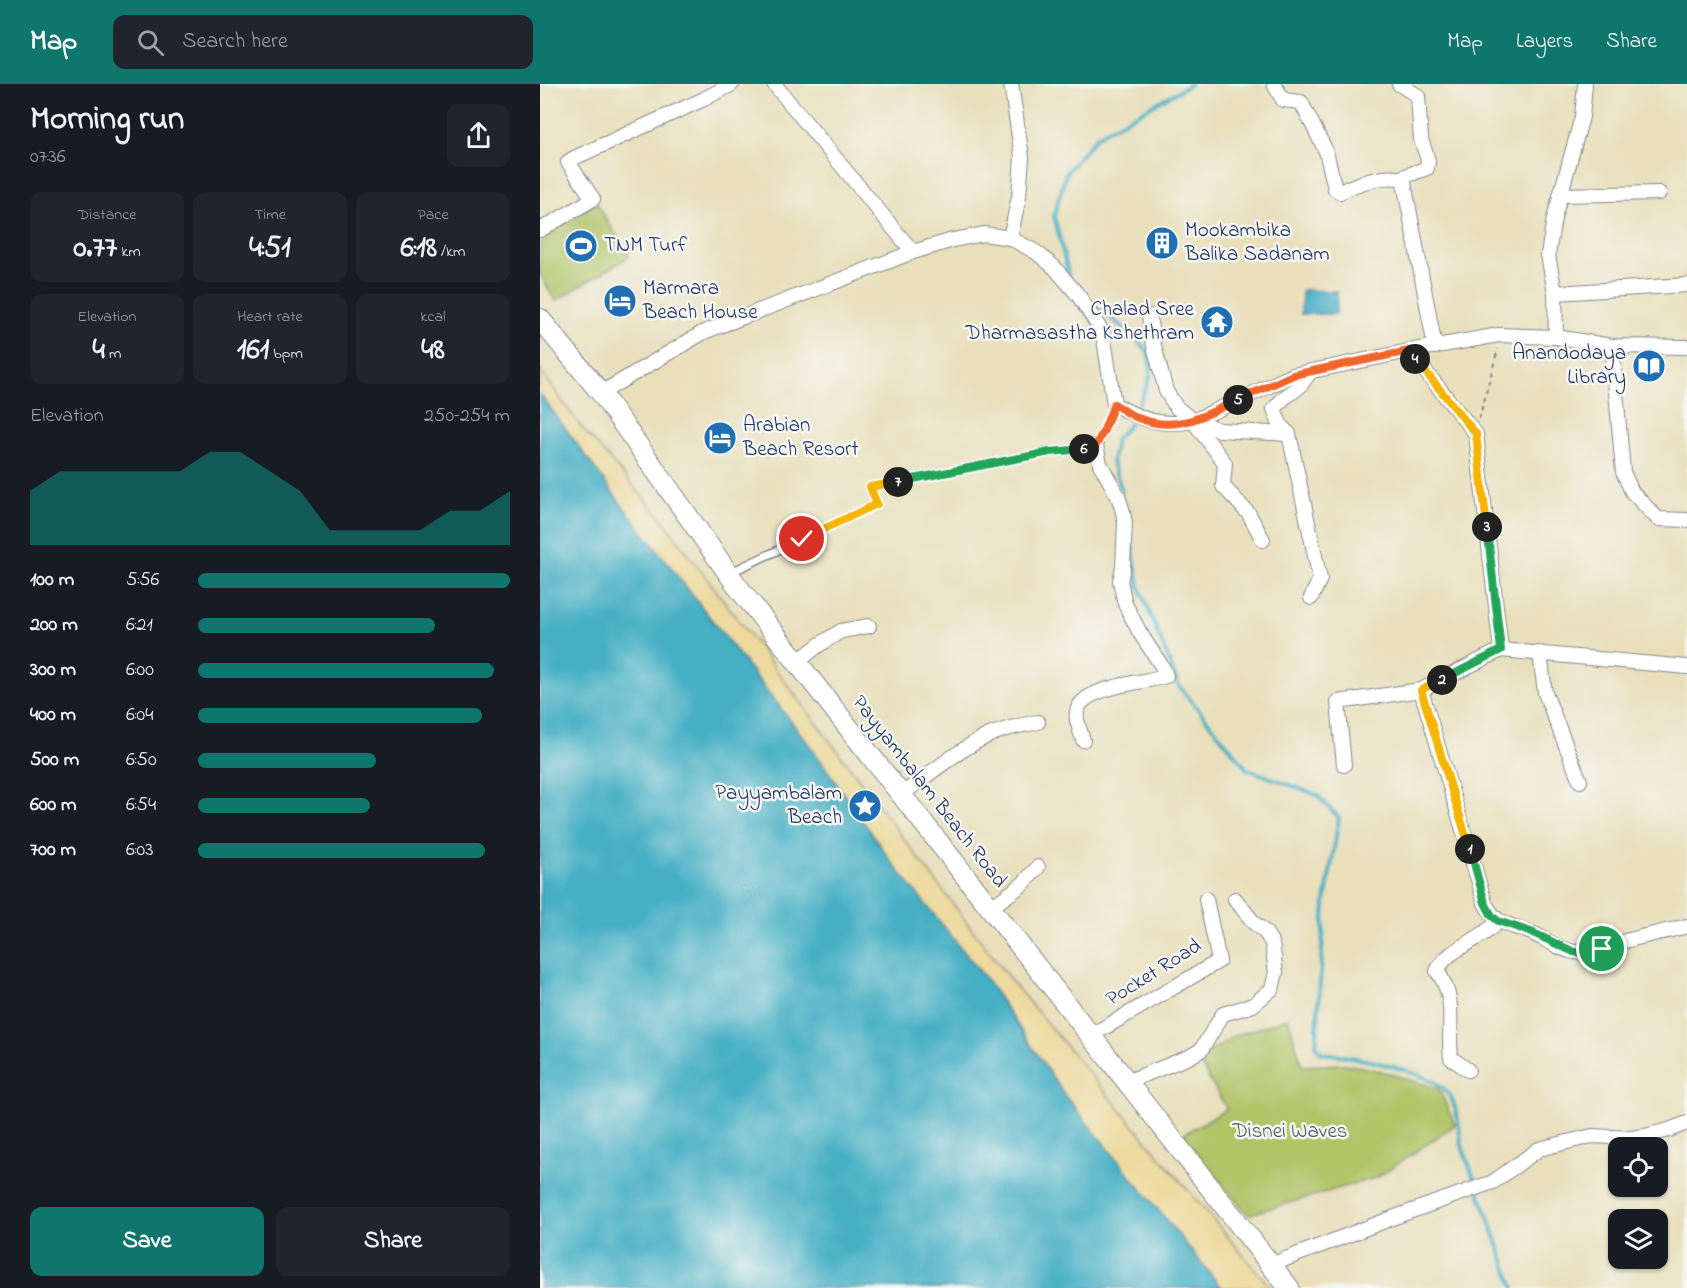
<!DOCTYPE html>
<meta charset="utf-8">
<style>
body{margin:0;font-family:"Indie Flower",sans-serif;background:#20242c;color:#f1f3f6;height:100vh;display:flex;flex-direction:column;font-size:22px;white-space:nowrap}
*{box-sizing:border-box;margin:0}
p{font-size:20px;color:#9ea1a6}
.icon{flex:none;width:33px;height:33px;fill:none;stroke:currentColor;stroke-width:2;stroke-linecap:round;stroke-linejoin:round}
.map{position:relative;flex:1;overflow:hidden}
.sheet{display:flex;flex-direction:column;background:#171b24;width:540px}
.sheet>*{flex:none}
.fabs{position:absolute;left:1068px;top:1053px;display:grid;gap:12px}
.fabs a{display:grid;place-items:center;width:60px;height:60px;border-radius:12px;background:#171b24;box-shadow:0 2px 4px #0004;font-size:30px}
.pin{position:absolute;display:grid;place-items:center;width:51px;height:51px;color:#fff;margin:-26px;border:3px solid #fff;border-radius:50%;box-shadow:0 2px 6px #0007}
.km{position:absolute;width:30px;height:30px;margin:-15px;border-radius:50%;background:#222;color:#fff;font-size:16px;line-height:30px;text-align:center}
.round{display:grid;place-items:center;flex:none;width:63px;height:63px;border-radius:12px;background:#20242c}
.overview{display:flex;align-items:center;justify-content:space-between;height:102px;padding:0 30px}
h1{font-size:33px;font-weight:700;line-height:45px}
.stats{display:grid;grid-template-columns:repeat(3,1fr);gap:9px;height:102px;padding:6px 30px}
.stats div{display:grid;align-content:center;border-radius:12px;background:#20242c;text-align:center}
.stats b{font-size:30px;font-weight:700}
.stats small{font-size:16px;font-weight:400}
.stats p{font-size:16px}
.chart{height:168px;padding:12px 30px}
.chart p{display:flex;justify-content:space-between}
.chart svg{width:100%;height:108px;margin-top:6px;fill:#0f766e;opacity:.7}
.cta{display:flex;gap:12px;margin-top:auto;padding:12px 30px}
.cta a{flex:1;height:69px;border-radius:12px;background:#0f766e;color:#fff;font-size:24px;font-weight:700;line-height:69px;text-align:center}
.cta a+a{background:#20242c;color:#f1f3f6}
ul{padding:0 30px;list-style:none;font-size:20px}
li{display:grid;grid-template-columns:96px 72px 1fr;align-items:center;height:45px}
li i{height:15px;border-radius:8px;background:#0f766e}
header{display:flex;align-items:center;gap:36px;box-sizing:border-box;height:84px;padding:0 30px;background:#0f766e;color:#fff}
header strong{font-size:28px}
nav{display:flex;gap:33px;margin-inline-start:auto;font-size:21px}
.search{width:420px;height:54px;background:#20242c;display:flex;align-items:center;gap:15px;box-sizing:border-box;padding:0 21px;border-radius:12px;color:#9ea1a6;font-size:22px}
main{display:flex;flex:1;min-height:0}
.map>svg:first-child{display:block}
</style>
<header>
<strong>Map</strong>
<div class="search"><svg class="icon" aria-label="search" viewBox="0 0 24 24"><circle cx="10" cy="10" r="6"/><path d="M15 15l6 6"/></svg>Search here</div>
<nav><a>Map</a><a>Layers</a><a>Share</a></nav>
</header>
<main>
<section class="sheet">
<div class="overview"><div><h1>Morning run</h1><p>07:36</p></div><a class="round"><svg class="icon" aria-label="share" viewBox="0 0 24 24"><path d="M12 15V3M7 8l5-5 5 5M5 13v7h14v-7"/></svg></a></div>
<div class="stats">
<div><p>Distance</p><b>0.77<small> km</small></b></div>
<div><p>Time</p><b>4:51</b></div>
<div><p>Pace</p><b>6:18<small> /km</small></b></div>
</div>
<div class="stats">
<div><p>Elevation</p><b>4<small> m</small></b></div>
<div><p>Heart rate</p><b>161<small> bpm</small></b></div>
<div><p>kcal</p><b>48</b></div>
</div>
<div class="chart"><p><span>Elevation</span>250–254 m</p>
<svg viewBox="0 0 160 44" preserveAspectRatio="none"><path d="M0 44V22L10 14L20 14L30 14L40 14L50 14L60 6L70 6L80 14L90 22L100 38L110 38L120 38L130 38L140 30L150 30L160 22V44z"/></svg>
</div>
<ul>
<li><b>100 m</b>5:56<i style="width:100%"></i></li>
<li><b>200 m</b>6:21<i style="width:76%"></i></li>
<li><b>300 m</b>6:00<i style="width:95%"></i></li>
<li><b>400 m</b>6:04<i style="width:91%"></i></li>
<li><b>500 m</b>6:50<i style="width:57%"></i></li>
<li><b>600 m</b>6:54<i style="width:55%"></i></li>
<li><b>700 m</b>6:03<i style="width:92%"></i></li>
</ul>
<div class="cta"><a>Save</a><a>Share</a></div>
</section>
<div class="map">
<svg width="1147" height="1204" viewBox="0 0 1147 1204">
<rect width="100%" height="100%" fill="#f6f6f2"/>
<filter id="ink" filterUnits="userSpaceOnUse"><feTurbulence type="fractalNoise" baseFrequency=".0167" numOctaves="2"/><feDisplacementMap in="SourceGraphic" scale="12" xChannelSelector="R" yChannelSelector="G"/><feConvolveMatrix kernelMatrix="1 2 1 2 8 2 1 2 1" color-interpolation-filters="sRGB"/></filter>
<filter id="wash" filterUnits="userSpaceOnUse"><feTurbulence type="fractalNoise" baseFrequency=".008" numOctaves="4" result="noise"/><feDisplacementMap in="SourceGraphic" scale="24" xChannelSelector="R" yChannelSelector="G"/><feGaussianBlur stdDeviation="1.35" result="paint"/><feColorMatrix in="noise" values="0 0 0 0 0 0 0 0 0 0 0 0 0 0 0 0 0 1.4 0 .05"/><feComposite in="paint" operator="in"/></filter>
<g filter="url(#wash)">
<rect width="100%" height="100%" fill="#e9dfbb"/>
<g fill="#b0c468" stroke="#667a63" stroke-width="1.5">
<path d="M 57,119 L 89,173 L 15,217 L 0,190 L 0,152 Z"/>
<path d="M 748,934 L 762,982 L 805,980 L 842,987 L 899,1005 L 915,1041 L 838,1093 L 708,1131 L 642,1051 L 687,1025 L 657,975 L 695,952 Z"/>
</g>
<path fill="#eeda9e" stroke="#84847e" stroke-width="1.5" d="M 0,286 L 41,343 L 119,431 L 472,898 L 731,1204 L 682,1204 L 526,1013 L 447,896 L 353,780 L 271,663 L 79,417 L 0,310 Z"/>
<g fill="#45afc4" stroke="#306f91" stroke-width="1.5">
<path d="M 762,206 L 797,207 L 796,230 L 761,230 Z"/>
<path d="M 0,310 L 79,417 L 271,663 L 353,780 L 447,896 L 526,1013 L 682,1204 L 0,1204 Z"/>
</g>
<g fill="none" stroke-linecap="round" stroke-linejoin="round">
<g stroke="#45afc4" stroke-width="4">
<path d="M 529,192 L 514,132 L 526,89 L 557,52 L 651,0"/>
<path d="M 551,220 L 584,244 L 607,266 L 611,283 L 610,293 L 599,320"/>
<path d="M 582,407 L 572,378 L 576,355 L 590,340"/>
<path d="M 590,450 L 599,502 L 639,602 L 707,685 L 777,711 L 799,734 L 785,818 L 776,963 L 782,969 C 811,972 896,987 910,1012 C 918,1026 919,1046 922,1062 L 974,1204"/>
</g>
</g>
</g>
<g filter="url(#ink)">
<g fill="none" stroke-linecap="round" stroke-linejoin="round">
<g stroke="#82878c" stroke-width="10">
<path id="lane" d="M 189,489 L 337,420 L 330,403 L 510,368 L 545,365 L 556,361 L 564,346 L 574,320"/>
</g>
<g stroke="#82878c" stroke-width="16">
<g id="street">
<path d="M 234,0 L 373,168 L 413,156 L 444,150 L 470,154 L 496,168 L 514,183 L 538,211 L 563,249 L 574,320 C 602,336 621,343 653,337 L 753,291 L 869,267 L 936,350 L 961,566 L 881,606 L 945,819 C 958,843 967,839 989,848 C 1005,854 1019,866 1035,868 C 1053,872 1072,861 1089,856 C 1108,851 1128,847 1147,842"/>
<path d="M 734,0 L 743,16 L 761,18 L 786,67 L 795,105 L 800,108 C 817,99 844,90 863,95"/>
<path d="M 859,0 L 878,12 L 881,55 L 888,76 L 887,84 L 863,93 L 895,263"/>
<path d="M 1045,0 L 1042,33 L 1014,134 L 1008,171 L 1015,209 L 1147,201"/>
<path d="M 1020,111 L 1119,109"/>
<path d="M 0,146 L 53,115 L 28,78 L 34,74 L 164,15 L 192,0"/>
<path d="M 470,154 L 479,113 L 482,73 L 471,0"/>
<path d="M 609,232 L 613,258 L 626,307 L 636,323 L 653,337 L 685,379 L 683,402 L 709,430 L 723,456"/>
<path d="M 1016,253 L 1072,262 L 1147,263"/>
<path d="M 1072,262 L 1083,388 L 1092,408 L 1118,435 L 1147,436"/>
<path d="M 869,267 L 959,251 L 1016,253 L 1015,209"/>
<path d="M 61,309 L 164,248 L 373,168"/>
<path d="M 653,337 L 680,346 L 749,350 L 780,495 L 771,514"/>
<path d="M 749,350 L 741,342 L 734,325 L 744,314 L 759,303 L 771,287"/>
<path d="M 961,566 L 1147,583"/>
<path d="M 1000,569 L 1005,609 L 1040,697"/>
<path d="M 257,578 L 279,561 L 301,547 L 329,542"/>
<path d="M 543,656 C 541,648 535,636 537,628 C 541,602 605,599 626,592 L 623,584 L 600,549 L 585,520 L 580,497 L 583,483 L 585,439 L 583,428 L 578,412 L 560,380 L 556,361"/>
<path d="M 804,681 L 798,618 L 881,606"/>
<path d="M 361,711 C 387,692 423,662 452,650 C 467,644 482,641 498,638"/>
<path d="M 450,824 L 483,800 L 498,783"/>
<path d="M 550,952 L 679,877 L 666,815"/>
<path d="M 928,986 L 911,974 C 907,941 918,916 897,887 C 909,862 941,858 958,837"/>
<path d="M 586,998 L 649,973 L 661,966 L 683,930 L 713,921 L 732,905 L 736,889 L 732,859 L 725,848 L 714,839 L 695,815"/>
<path d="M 730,1181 L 855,1133 L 953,1098 L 999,1065 L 1052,1052 L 1091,1054 L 1105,1052 L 1129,1046 L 1147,1039"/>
</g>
</g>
<g stroke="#82878c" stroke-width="22">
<path id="secondary" d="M 0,235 L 61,309 L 198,503 L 749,1204"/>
</g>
<path stroke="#82878c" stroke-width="2" stroke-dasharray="4.5 4.5" stroke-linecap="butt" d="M 939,335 L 958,265"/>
<use href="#lane" stroke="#fff" stroke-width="7"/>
<use href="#street" stroke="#fff" stroke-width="14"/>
<use href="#secondary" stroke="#fff" stroke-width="20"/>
</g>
</g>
<g fill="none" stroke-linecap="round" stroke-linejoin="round" filter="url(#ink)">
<g stroke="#fff" stroke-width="12">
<path id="split-1" d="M 930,765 L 945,819 L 952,832 L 958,837 L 991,848 L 1034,868 L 1043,869 L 1062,865"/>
</g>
<g stroke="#fff" stroke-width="12">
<path id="split-2" d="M 902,596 L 881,606 L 930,765"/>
</g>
<g stroke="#fff" stroke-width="12">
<path id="split-3" d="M 902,596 L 961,566 L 947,443"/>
</g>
<g stroke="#fff" stroke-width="12">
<path id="split-4" d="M 875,275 L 936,350 L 947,443"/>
</g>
<g stroke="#fff" stroke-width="12">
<path id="split-5" d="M 698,316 L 753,291 L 869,267 L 875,275"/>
</g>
<g stroke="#fff" stroke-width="12">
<path id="split-6" d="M 544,365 L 556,361 L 564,346 L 574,320 C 582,325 590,331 598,334 C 636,349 664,332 698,316"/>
</g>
<g stroke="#fff" stroke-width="12">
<path id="split-7" d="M 358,398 L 510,368 L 544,365"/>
</g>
<g stroke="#fff" stroke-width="12">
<path id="split-8" d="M 262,455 L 337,420 L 330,403 L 358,398"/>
</g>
<use href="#split-1" stroke="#22a559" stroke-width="8"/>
<use href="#split-2" stroke="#f5b400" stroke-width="8"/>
<use href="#split-3" stroke="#22a559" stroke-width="8"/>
<use href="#split-4" stroke="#f5b400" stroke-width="8"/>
<use href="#split-5" stroke="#f0652b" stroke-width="8"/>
<use href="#split-6" stroke="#f0652b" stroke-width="8"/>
<use href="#split-7" stroke="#22a559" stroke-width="8"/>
<use href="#split-8" stroke="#f5b400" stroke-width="8"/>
</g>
<defs>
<g id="building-disc" transform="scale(1.725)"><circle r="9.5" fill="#1f6fb2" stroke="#f6f6f2"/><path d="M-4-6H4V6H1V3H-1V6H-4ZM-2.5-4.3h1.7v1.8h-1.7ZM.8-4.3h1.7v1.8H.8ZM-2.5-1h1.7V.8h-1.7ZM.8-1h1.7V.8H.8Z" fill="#fff"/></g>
<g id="stadium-disc" transform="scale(1.725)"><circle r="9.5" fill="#1f6fb2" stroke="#f6f6f2"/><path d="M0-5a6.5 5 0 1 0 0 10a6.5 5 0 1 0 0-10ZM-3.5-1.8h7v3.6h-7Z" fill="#fff"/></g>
<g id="hotel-disc" transform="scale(1.725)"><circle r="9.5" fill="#1f6fb2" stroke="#f6f6f2"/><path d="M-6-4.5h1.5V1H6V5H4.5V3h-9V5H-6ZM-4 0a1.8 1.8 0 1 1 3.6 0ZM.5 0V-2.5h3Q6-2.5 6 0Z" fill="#fff"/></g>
<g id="temple-disc" transform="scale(1.725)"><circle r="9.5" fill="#1f6fb2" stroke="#f6f6f2"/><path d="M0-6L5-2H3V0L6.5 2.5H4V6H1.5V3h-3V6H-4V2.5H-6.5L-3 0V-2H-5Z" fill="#fff"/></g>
<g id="library-disc" transform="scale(1.725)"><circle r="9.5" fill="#1f6fb2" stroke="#f6f6f2"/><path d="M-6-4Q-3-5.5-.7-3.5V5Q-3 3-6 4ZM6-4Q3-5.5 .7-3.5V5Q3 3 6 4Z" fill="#fff"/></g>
<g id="sight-disc" transform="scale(1.725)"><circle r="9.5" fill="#1f6fb2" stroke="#f6f6f2"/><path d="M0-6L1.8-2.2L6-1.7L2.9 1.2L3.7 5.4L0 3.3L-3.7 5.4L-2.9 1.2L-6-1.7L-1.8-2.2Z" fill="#fff"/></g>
</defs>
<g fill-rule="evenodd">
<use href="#building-disc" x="622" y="159"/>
<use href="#stadium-disc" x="41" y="162"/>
<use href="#hotel-disc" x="80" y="217"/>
<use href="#temple-disc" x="677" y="238"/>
<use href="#library-disc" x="1109" y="282"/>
<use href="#hotel-disc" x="180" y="354"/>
<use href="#sight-disc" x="325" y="722"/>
</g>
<g text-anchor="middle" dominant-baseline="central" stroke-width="5" stroke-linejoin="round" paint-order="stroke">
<g font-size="21" fill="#1b2f5e" stroke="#f6f6f2" text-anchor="start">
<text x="645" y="147">Mookambika<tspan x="645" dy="24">Balika Sadanam</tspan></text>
<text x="64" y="162">TNM Turf</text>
<text x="103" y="205">Marmara<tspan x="103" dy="24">Beach House</tspan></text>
<text x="654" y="226" text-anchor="end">Chalad Sree<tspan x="654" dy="24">Dharmasastha Kshethram</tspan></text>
<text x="1086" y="270" text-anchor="end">Anandodaya<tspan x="1086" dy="24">Library</tspan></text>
<text x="203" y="342">Arabian<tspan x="203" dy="24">Beach Resort</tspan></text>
<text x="302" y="710" text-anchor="end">Payyambalam<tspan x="302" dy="24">Beach</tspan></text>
</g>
<g font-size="21" fill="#1b2f5e" stroke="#f6f6f2">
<text transform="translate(389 708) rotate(52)">Payyambalam Beach Road</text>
<text transform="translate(614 889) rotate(-32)">Pocket Road</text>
</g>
<g font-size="21" fill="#485c61" stroke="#f6f6f2">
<text x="750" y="1048">Disnei Waves</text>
</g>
</g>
</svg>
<div class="fabs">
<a><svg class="icon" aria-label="locate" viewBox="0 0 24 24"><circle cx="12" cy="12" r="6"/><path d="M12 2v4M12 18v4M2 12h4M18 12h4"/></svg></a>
<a><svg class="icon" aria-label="layers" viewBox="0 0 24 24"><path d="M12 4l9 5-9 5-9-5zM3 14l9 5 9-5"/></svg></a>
</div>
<div class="pin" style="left:1062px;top:865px;background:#1e9e55"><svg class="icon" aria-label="arrive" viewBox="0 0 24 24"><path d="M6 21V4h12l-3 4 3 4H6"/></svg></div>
<div class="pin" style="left:262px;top:455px;background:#d93025"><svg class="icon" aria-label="check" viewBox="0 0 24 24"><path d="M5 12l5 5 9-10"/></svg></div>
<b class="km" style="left:930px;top:765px">1</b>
<b class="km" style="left:902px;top:596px">2</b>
<b class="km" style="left:947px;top:443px">3</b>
<b class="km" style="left:875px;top:275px">4</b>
<b class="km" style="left:698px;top:316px">5</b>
<b class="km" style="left:544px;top:365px">6</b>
<b class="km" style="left:358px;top:398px">7</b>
</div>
</main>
